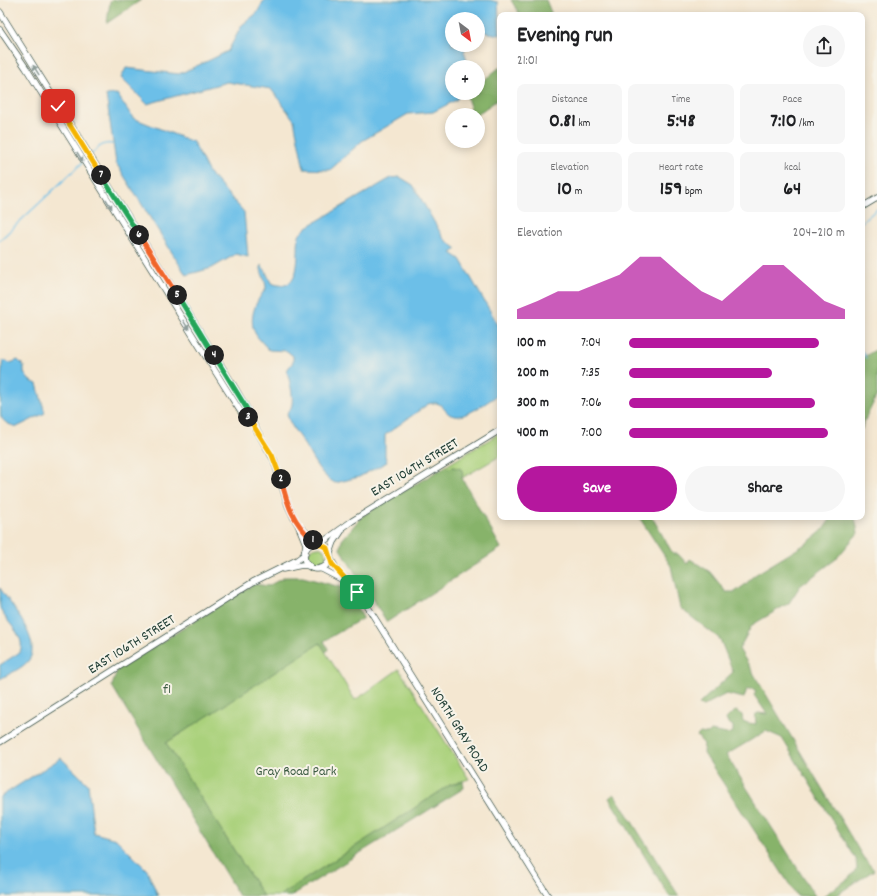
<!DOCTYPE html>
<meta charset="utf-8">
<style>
body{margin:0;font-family:Dekko,sans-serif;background:#f6f6f6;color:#202124;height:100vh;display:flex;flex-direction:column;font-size:15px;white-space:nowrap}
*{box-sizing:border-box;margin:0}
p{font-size:13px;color:#757577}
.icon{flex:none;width:22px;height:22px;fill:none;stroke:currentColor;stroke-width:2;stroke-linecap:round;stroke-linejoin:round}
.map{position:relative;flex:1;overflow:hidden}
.side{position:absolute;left:497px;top:12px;width:368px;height:508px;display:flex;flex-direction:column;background:#fff;border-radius:8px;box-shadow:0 2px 10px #0003}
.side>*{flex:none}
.needle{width:26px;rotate:148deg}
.buttons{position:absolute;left:445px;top:12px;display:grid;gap:8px}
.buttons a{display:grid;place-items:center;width:40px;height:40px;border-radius:50%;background:#fff;box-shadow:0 2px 10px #0003;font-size:20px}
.pin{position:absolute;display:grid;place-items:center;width:34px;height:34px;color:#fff;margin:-17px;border-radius:8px;box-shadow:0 2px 6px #0006}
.km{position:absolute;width:20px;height:20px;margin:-10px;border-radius:50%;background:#222;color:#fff;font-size:11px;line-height:20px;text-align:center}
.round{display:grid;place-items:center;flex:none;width:42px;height:42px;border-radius:21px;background:#f6f6f6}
.summary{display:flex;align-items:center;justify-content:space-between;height:68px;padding:0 20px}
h1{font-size:22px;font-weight:800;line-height:30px}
.metrics{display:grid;grid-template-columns:repeat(3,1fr);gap:6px;height:68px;padding:4px 20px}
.metrics div{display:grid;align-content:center;border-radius:8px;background:#f6f6f6;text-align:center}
.metrics b{font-size:20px;font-weight:800}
.metrics small{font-size:11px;font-weight:400}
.metrics p{font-size:11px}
.chart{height:112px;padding:8px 20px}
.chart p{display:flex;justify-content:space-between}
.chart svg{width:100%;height:72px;margin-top:4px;fill:#b5179e;opacity:.7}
.button{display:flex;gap:8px;margin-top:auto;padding:8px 20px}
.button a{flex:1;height:46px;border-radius:24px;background:#b5179e;color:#fff;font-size:16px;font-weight:800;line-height:46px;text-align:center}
.button a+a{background:#f6f6f6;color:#202124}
ul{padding:0 20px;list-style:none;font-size:13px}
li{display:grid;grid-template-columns:64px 48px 1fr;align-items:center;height:30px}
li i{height:10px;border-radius:5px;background:#b5179e}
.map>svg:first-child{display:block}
</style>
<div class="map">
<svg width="877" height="896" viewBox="0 0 877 896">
<rect width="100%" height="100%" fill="#f7f3e8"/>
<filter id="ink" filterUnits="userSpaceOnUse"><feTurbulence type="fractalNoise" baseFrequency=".025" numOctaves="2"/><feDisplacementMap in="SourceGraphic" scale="8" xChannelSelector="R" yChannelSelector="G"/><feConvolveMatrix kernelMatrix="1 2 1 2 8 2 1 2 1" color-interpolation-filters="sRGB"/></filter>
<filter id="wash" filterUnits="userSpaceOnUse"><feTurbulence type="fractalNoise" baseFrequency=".012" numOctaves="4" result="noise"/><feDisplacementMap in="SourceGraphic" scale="16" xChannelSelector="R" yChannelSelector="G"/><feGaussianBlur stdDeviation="0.9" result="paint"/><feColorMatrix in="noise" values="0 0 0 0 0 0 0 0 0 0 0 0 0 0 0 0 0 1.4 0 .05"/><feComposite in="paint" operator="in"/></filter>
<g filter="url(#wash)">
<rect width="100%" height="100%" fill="#f4e7d1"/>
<g fill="#aad17b" stroke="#648758">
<path d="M 500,433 L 500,456 L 462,478 L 461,469 L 459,468 L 441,469 Z"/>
<circle cx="317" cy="556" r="9"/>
<path d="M 320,643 L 355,700 C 371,690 384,679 399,669 L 469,779 L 450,785 L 279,896 L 263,896 L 166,743 Z"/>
</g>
<g fill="#87b36b" stroke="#537850">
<path d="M 112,0 L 141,0 L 107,23 L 110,2 Z"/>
<path d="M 511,0 L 546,0 L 552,15 L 520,15 Z"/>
<path d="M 500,67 L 500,98 L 476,115 L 473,115 L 466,95 L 468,93 L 478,93 L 478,85 Z"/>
<path d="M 877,349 L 877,395 L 863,424 L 862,429 L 862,358 Z"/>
<path d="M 454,467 L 461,469 L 463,472 L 462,478 L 501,548 L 387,622 L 340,549 L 342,540 L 362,516 L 441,469 Z"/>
<path d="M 639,517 L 652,517 L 673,554 L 678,554 L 687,564 L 690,559 L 710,572 L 726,592 L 735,592 L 746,584 L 753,576 L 807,543 L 822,531 L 832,517 L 855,517 L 858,533 L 836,559 L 800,586 L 789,603 L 752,625 L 739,649 L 863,857 L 874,870 L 835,896 L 823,896 L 848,879 L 857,869 L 856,859 L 782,738 L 766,731 L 726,755 L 815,896 L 797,896 L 703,752 L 704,744 L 697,736 L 700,733 L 708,734 L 711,731 L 727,734 L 733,732 L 733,726 L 727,722 L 726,719 L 732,713 L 736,711 L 742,715 L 743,721 L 748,723 L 756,724 L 755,715 L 758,713 L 767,714 L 754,695 L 756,692 L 754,689 L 747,689 L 744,698 L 726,694 L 703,706 L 699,704 L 733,672 L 720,639 L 680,608 L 671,566 Z"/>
<path d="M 285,577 L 303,577 L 344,588 L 357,605 L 363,618 L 324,641 L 328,649 L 326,652 L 320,643 L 166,743 L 263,896 L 239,896 L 112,686 L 117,670 L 254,584 L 268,586 Z"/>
<path d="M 463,781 L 464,788 L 291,896 L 279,896 L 450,785 Z"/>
<path d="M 614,794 L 615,795 L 679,896 L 669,896 L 609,798 Z"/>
</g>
<g fill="#6cbfe8" stroke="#467e8e">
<path d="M 264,0 L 489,0 L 498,2 L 500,35 L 478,31 L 478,19 L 452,19 L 452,45 L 468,45 L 464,51 L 469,67 L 452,67 L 452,93 L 462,93 L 456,100 L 433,112 L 408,114 L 362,141 L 330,170 L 304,169 L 294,120 L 271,89 L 227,82 L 147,104 L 121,78 L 126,68 L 179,74 L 212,59 L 228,51 L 242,25 L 257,13 Z"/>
<path d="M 117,94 L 133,118 L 193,142 L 209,173 L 244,212 L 248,257 L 236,254 L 212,268 L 186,275 L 116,163 L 106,95 Z"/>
<path d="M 400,177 L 413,185 L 444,239 L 457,249 L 451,253 L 460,259 L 500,328 L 500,394 C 489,400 467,418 455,416 C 441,414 446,399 428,404 L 385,435 L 385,456 L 387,462 L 359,477 L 335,483 C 318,474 312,456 302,441 C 296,432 289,424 287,413 C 298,405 289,382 287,370 L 293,362 L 293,356 L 287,351 L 269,350 C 265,345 258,339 255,333 C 248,318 256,300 266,289 C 266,279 260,273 261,265 L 265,270 L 271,283 C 304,296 296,252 299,235 L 307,227 L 391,178 Z"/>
<path d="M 3,360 L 10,363 L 18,360 L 24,366 L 24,373 L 29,380 L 37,384 L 45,413 L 17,427 C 11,425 5,424 1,417 C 0,410 1,370 3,360 Z"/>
<path d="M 0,588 C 11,605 42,641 29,660 C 23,668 9,674 0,679 L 0,665 L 20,652 C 27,635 4,622 0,607 C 0,602 0,594 0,588 Z"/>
<path d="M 61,758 L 88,784 L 94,833 L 116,839 L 147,870 L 158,896 L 0,896 L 0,797 Z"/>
</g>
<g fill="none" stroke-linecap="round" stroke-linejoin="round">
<g stroke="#6cbfe8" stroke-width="1.5">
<path d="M 91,155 C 97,148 103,142 112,144"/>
<path d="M 862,222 L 877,209"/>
<path d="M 0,240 L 82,163"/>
<path d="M 862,351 L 866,358"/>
</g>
</g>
</g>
<g filter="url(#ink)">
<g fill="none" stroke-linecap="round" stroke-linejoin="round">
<g stroke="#3f564c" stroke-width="7">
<g id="minor">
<path d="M 0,12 L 232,383 L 247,409 L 249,417 L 274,460 L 288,505 L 294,518 L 299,526 L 318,543"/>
<path d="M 0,30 L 26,68 L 225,387 L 241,412 L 249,417"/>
<path d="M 862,207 L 877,198"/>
<path d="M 299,527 L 306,544 L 305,550"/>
<circle cx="317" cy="556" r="13"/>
<path d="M 320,544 L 352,521 L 500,430"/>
<path d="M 330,553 L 334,542 L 342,530"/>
<path d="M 330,558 L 338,572 L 366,604 L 548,896"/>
<path d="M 320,568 L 341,579"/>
<path d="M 283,569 L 302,565 L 310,566"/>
<path d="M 0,742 L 253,582 L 297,560 L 305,554"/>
</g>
</g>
<use href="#minor" stroke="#fff" stroke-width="5.5"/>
</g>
<defs><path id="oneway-solid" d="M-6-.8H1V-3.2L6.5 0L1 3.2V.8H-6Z"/></defs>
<g fill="#8f9e9a">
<use href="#oneway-solid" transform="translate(36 70) rotate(-122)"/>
<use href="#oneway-solid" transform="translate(80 157) rotate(58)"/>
<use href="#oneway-solid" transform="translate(109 204) rotate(58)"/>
<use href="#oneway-solid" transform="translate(186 325) rotate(58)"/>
</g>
</g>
<g fill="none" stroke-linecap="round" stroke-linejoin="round" filter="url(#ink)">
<g stroke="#fff" stroke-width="8">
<path id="split-1" d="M 313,540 L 327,548 L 332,564 L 357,592"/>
</g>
<g stroke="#fff" stroke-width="8">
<path id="split-2" d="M 281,479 C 287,504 293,523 313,540"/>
</g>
<g stroke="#fff" stroke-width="8">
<path id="split-3" d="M 248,417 L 272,455 L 281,479"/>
</g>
<g stroke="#fff" stroke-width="8">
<path id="split-4" d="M 214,355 L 247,409 L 248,417"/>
</g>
<g stroke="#fff" stroke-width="8">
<path id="split-5" d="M 177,295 L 214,355"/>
</g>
<g stroke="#fff" stroke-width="8">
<path id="split-6" d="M 139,235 L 177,295"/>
</g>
<g stroke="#fff" stroke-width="8">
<path id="split-7" d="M 101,175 L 139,235"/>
</g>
<g stroke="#fff" stroke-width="8">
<path id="split-8" d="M 58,106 L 101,175"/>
</g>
<use href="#split-1" stroke="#f5b400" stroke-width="5"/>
<use href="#split-2" stroke="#f0652b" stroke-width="5"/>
<use href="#split-3" stroke="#f5b400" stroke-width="5"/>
<use href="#split-4" stroke="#22a559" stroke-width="5"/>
<use href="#split-5" stroke="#22a559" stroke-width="5"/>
<use href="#split-6" stroke="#f0652b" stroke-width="5"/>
<use href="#split-7" stroke="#22a559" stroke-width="5"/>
<use href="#split-8" stroke="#f5b400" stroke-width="5"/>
</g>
<g text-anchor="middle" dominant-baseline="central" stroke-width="4" stroke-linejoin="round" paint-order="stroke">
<g font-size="14" fill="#1f3d34" stroke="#f7f3e8">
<text transform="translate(415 468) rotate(-31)">EAST 106TH STREET</text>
<text transform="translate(132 645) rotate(-32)">EAST 106TH STREET</text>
<text transform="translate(459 730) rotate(58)">NORTH GRAY ROAD</text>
</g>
<g font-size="14" fill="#3b5b42" stroke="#f7f3e8">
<text x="167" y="690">f1</text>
<text x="296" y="772">Gray Road Park</text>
</g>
</g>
</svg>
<div class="buttons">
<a><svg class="needle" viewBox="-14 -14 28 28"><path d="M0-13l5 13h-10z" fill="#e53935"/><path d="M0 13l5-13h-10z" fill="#757577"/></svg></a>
<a>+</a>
<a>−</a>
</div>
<div class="pin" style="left:357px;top:592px;background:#1e9e55"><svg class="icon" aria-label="arrive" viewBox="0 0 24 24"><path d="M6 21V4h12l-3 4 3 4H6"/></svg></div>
<div class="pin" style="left:58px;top:106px;background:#d93025"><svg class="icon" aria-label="check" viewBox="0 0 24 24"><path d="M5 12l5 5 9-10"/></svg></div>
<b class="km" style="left:313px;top:540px">1</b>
<b class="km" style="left:281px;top:479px">2</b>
<b class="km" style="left:248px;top:417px">3</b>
<b class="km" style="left:214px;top:355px">4</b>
<b class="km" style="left:177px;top:295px">5</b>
<b class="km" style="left:139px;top:235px">6</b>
<b class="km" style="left:101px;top:175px">7</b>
<section class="side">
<div class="summary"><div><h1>Evening run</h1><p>21:01</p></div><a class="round"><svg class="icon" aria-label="share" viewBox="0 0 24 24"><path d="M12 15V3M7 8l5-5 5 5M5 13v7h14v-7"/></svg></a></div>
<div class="metrics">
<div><p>Distance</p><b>0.81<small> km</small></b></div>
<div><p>Time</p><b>5:48</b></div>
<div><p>Pace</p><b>7:10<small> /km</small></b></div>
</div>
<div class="metrics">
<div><p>Elevation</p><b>10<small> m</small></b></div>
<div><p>Heart rate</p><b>159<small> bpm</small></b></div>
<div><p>kcal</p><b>64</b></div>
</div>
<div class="chart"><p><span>Elevation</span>204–210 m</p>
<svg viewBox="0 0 160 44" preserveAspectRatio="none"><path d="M0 44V38L10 33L20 27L30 27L40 22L50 17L60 6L70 6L80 17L90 27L100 33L110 22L120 11L130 11L140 22L150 33L160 38V44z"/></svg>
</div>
<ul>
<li><b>100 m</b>7:04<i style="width:88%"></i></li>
<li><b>200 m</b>7:35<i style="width:66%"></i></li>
<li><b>300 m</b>7:06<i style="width:86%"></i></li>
<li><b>400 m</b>7:00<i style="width:92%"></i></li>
</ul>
<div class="button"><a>Save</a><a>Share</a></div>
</section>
</div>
